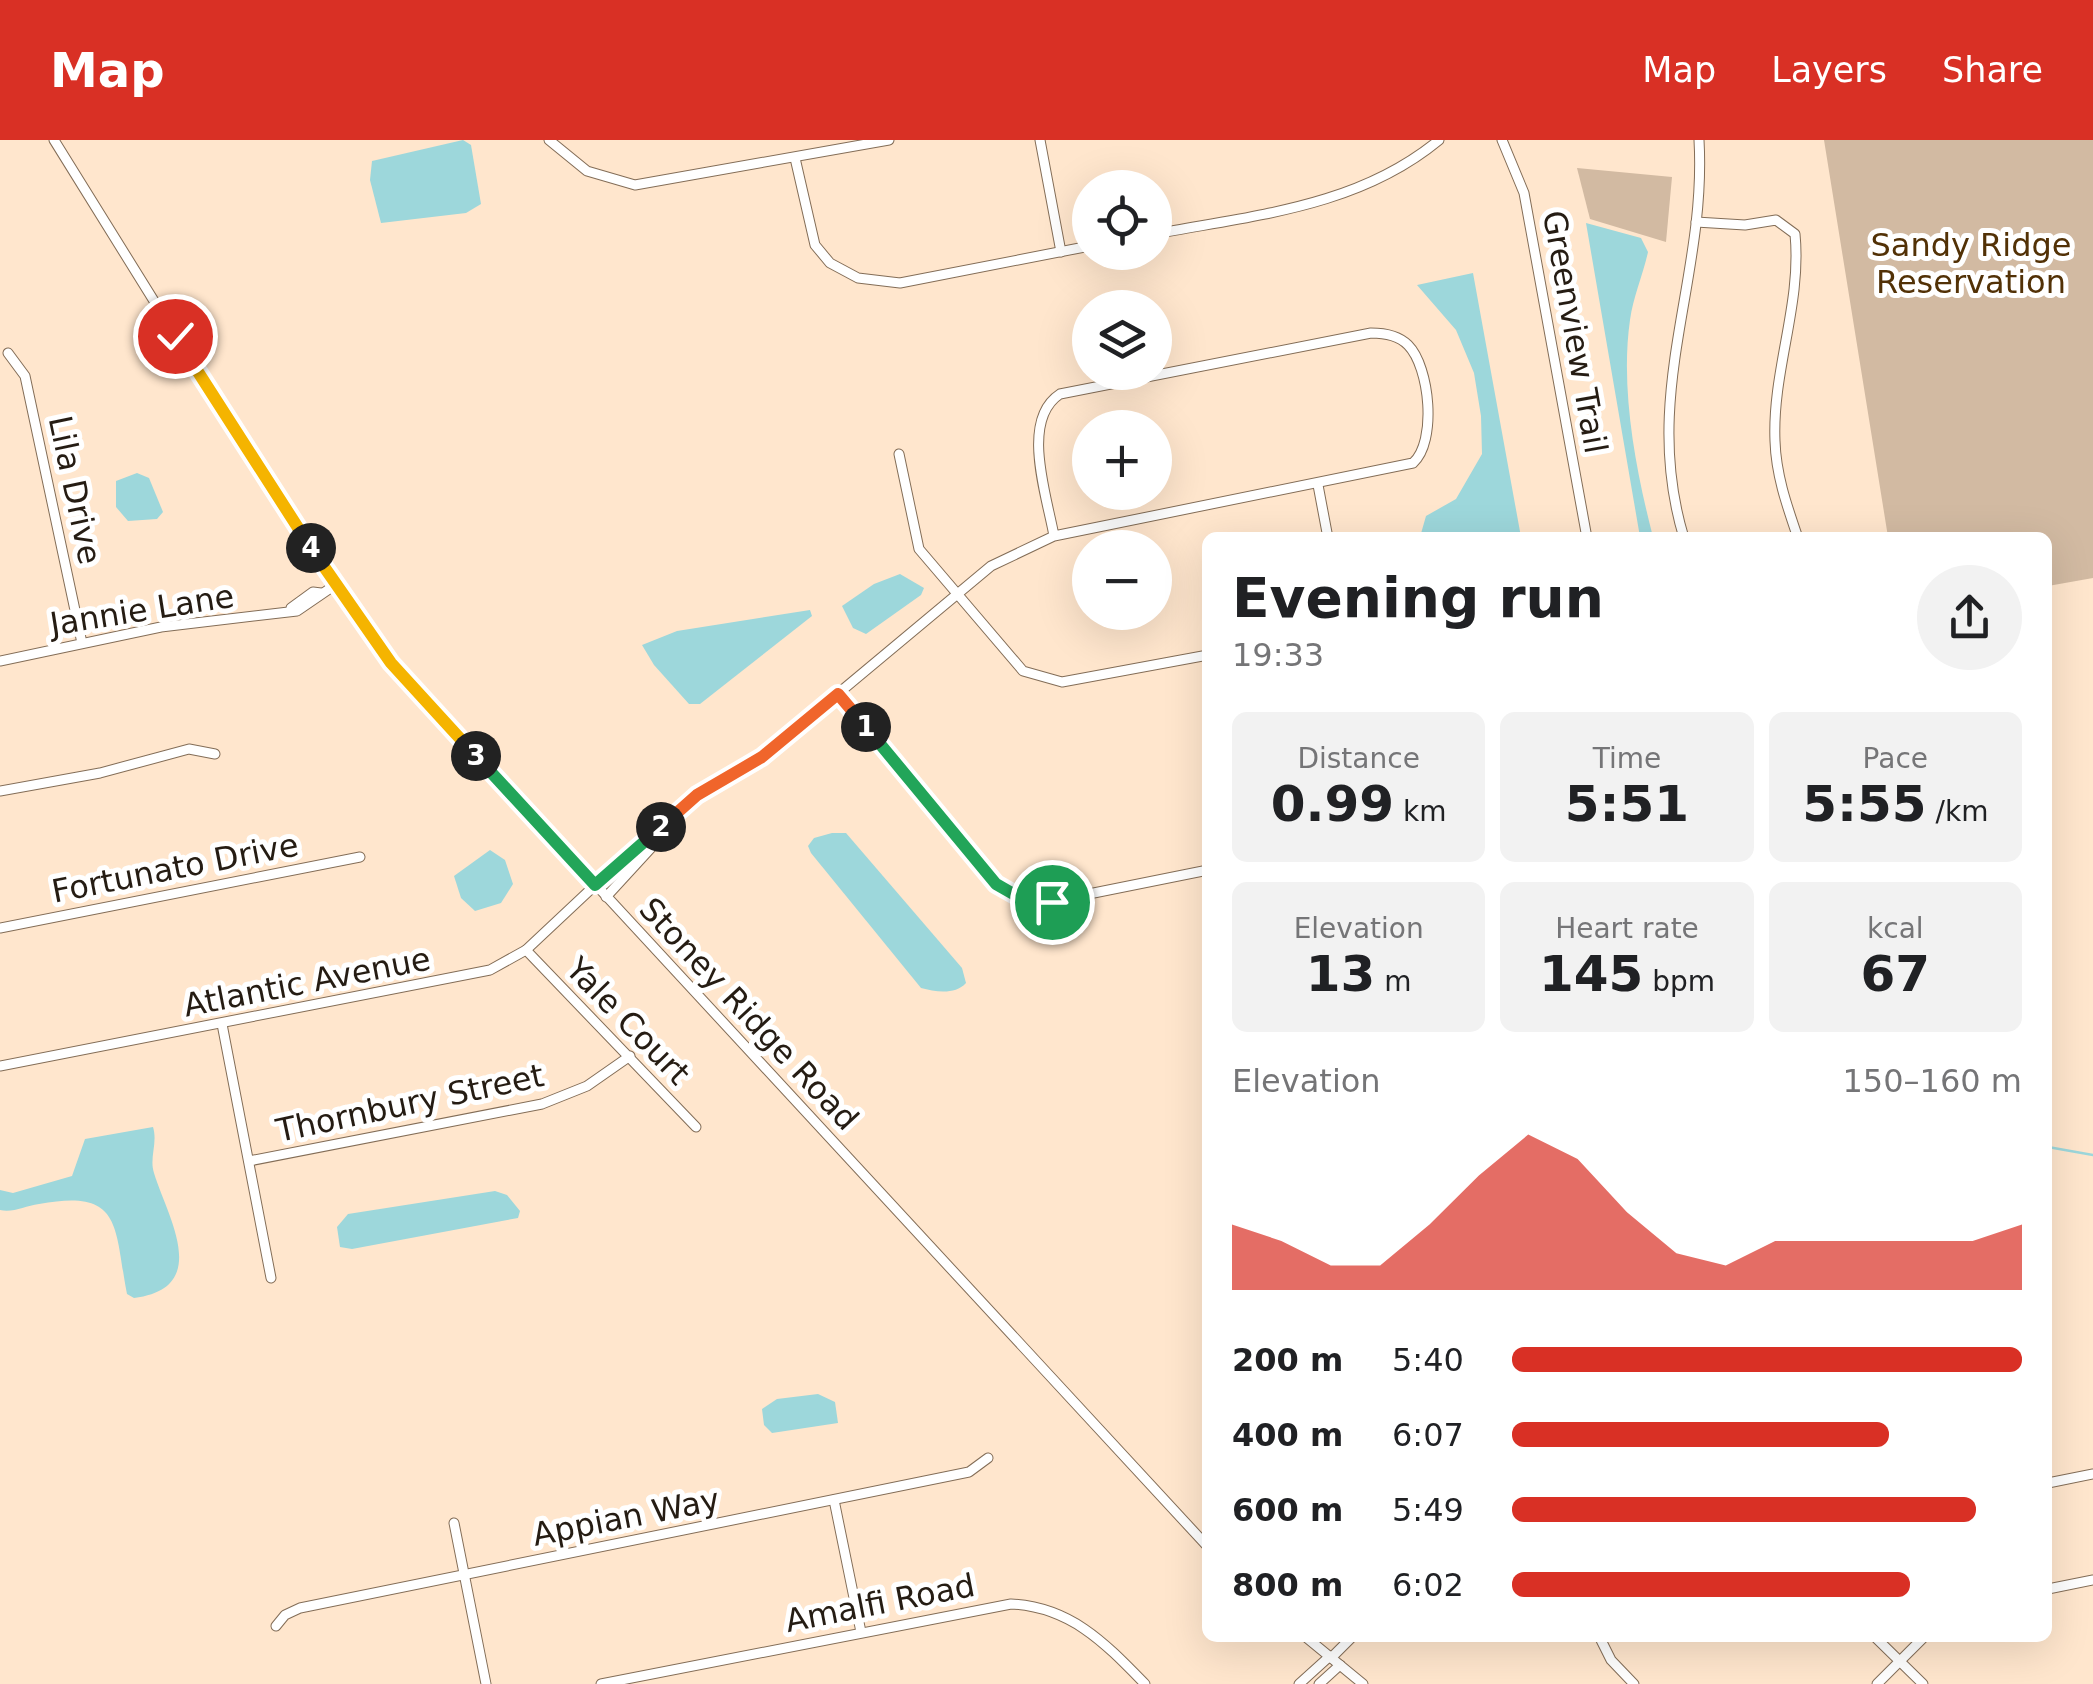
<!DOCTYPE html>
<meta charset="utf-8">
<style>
body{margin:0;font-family:"DejaVu Sans",sans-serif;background:#f2f2f2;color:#202124;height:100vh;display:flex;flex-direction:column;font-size:38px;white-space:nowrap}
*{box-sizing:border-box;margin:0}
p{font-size:32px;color:#757577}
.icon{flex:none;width:55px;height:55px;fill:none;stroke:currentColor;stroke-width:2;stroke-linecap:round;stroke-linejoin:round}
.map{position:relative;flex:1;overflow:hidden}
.sheet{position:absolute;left:1202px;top:392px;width:850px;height:1110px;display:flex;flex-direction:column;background:#fff;border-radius:15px;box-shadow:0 10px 40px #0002}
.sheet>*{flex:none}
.fabs{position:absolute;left:1072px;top:30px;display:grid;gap:20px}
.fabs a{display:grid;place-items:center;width:100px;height:100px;border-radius:50%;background:#fff;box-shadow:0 10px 40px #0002;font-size:50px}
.pin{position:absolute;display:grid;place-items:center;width:85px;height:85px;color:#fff;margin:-42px;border:5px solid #fff;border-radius:50%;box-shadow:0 2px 10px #0007}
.km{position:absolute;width:50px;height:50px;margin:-25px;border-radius:50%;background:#222;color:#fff;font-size:28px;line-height:50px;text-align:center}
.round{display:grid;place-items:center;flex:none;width:105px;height:105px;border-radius:52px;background:#f2f2f2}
.summary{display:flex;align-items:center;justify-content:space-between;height:170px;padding:0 30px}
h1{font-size:55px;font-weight:800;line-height:75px}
.figures{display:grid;grid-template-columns:repeat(3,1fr);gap:15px;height:170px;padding:10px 30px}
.figures div{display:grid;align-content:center;border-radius:15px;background:#f2f2f2;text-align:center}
.figures b{font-size:50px;font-weight:800}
.figures small{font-size:28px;font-weight:400}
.figures p{font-size:28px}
.chart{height:280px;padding:20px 30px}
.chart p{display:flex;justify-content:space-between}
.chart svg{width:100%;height:180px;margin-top:10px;fill:#d93025;opacity:.7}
ul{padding:0 30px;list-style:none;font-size:32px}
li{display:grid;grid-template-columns:160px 120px 1fr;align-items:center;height:75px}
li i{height:25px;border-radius:12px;background:#d93025}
header{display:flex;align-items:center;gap:60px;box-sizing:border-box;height:140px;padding:0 50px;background:#d93025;color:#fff}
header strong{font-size:48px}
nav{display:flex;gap:55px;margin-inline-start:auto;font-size:35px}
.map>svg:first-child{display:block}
</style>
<header>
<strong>Map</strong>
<nav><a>Map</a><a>Layers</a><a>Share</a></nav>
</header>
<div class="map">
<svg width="2093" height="1544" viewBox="0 0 2093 1544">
<rect width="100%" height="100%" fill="#ffe6cd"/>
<g fill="#d2baa2">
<path d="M 1824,0 L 2093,0 L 2093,438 L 2048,446 L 2048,398 L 1888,397 Z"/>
<path d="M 1577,28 L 1672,37 L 1666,102 L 1590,79 Z"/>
</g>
<g fill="#9dd7db">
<path d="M 463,0 L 471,5 L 481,64 L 466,73 L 381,83 L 370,40 L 372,21 Z"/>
<path d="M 1586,83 L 1641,98 L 1648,112 C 1643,135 1633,157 1630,180 C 1620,249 1636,331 1653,397 L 1640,397 Z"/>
<path d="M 1473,133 L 1521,397 L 1420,397 L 1426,376 L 1456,359 L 1482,314 L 1481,276 L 1474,233 L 1456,190 L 1417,145 Z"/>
<path d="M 137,333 L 149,338 L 163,372 L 157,379 L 128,381 L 116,367 L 116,341 Z"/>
<path d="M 900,434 L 924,448 L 921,455 L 866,494 L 853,488 L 842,466 L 874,444 Z"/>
<path d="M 810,470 L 812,476 L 700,564 L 689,564 L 654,525 L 642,505 L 677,491 Z"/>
<path d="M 832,693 L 846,693 L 962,828 L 966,843 C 955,855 936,852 921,848 L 811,713 L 808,706 L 814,698 Z"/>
<path d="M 490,710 L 505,720 L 513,744 L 501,763 L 475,771 L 461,758 L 454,736 Z"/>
<path d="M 153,987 C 158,1003 149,1018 154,1033 C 167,1076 213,1148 134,1158 L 127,1154 C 114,1087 123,1048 39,1064 C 25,1066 13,1073 0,1070 L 0,1050 L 13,1053 L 72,1036 L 85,999 Z"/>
<path d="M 495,1051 L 507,1055 L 520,1071 L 518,1078 L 352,1109 L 340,1107 L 337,1087 L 348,1074 Z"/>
<path d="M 818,1254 L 835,1262 L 838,1283 L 772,1293 L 764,1285 L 762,1269 L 777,1259 Z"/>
</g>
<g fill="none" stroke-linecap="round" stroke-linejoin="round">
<path stroke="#9dd7db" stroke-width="2.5" d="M 2048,1007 L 2093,1015"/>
<g stroke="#836d57" stroke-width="11">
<g id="minor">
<path d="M 54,0 L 218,264 L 391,523 L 1208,1407"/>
<path d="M 549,0 L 587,31 L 635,45 L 889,0"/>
<path d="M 1040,0 L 1061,112"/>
<path d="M 1502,0 L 1524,53 L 1587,398"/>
<path d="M 795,18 L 815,105 L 830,123 L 858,138 L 900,143 L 1090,106"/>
<path d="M 1696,82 L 1745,85 L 1776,80 L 1795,94 C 1802,164 1772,231 1775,301 C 1776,335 1787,366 1798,398"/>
<path d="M 1155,94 C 1255,75 1358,67 1439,0"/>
<path d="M 8,213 L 25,236 L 82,503"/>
<path d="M 899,314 L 919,409 L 1023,531 L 1062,542 L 1208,515"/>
<path d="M 1318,345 L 1328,398"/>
<path d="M 1684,398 C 1640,254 1707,140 1699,0"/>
<path d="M 291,468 L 313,452 L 321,453"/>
<path d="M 0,521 L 161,487 L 297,471 L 335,445"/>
<path d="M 838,553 L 991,738 L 1016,757 L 1044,763 L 1208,730"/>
<path d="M 0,651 L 100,633 L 189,609 L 215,614"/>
<path d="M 655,696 L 678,669 L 762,617 L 991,426 L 1054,396 L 1413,323 C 1437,302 1430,227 1408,205 C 1398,195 1385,193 1371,193 L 1060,254 C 1020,280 1047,356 1054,396"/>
<path d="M 0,788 L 360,717"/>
<path d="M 526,810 L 696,987"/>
<path d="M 222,884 L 271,1138"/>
<path d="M 0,926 L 490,830 L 526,810 L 639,704 L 655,696 L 651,708 L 606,757"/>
<path d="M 249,1021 L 542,964 L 587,946 L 630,916"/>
<path d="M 2048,1343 L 2093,1334"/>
<path d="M 834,1360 L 861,1492"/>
<path d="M 454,1383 L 486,1544"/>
<path d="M 2048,1449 L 2093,1440"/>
<path d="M 276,1486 L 285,1475 L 300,1468 L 969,1332 L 988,1318"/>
<path d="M 1307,1498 L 1363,1544"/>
<path d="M 1600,1498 L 1611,1520 L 1634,1544"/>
<path d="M 1876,1498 L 1923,1544"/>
<path d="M 1331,1518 L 1351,1498"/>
<path d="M 601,1544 L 1011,1464 C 1071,1467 1105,1503 1145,1544"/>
<path d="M 1299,1544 L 1330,1516"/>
<path d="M 1319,1544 L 1340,1525"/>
<path d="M 1877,1544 L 1923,1498"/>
</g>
</g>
<use href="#minor" stroke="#fff" stroke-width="9"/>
</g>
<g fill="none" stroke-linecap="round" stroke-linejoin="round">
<g stroke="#fff" stroke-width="20">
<path id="split-1" d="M 866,587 L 996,744 L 1024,760 L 1052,762"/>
</g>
<g stroke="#fff" stroke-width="20">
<path id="split-2" d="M 661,687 L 697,655 L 762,617 L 838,554 L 866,587"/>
</g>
<g stroke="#fff" stroke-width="20">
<path id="split-3" d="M 476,616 L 595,745 L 661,687"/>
</g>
<g stroke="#fff" stroke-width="20">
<path id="split-4" d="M 311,408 L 391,523 L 476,616"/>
</g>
<g stroke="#fff" stroke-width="20">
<path id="split-5" d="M 175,196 L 311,408"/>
</g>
<use href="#split-1" stroke="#22a559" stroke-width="12"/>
<use href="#split-2" stroke="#f0652b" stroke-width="12"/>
<use href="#split-3" stroke="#22a559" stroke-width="12"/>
<use href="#split-4" stroke="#f5b400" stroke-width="12"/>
<use href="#split-5" stroke="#f5b400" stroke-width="12"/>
</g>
<g text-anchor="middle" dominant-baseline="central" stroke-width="10" stroke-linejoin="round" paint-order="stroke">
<g font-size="32" fill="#523106" stroke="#fff">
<text x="1971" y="105">Sandy Ridge<tspan x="1971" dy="37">Reservation</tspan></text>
</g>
<g font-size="32" fill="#251c13" stroke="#fff">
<text transform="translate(1575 192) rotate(80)">Greenview Trail</text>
<text transform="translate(75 350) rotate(78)">Lila Drive</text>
<text transform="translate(142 470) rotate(-9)">Jannie Lane</text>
<text transform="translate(175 728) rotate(-11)">Fortunato Drive</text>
<text transform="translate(307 842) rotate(-11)">Atlantic Avenue</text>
<text transform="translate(749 874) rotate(47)">Stoney Ridge Road</text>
<text transform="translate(628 881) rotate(46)">Yale Court</text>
<text transform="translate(410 963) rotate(-12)">Thornbury Street</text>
<text transform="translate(626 1377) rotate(-11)">Appian Way</text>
<text transform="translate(880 1463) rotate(-11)">Amalfi Road</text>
</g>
</g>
</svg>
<div class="fabs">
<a><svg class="icon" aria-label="locate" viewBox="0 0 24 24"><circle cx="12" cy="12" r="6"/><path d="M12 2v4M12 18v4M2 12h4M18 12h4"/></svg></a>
<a><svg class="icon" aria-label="layers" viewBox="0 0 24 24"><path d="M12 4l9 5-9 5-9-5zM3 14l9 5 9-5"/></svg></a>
<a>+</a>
<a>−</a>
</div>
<div class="pin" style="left:1052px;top:762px;background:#1e9e55"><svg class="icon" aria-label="arrive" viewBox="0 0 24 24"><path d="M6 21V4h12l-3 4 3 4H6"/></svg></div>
<div class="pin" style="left:175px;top:196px;background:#d93025"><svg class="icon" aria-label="check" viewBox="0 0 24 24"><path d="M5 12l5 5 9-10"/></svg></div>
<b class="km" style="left:866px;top:587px">1</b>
<b class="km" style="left:661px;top:687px">2</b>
<b class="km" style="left:476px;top:616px">3</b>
<b class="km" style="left:311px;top:408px">4</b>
<section class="sheet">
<div class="summary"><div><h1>Evening run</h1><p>19:33</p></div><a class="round"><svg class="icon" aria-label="share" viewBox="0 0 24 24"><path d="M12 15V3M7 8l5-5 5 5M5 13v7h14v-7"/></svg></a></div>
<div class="figures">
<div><p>Distance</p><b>0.99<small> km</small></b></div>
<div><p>Time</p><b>5:51</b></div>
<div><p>Pace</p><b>5:55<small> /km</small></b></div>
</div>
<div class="figures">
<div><p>Elevation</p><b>13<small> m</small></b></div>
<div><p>Heart rate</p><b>145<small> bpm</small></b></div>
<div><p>kcal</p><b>67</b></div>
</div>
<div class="chart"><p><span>Elevation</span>150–160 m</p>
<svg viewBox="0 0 160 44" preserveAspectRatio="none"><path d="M0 44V28L10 32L20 38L30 38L40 28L50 16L60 6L70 12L80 25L90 35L100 38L110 32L120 32L130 32L140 32L150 32L160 28V44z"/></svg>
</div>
<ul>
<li><b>200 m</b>5:40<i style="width:100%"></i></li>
<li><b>400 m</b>6:07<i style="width:74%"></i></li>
<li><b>600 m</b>5:49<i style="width:91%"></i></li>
<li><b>800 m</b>6:02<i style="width:78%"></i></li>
</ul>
</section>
</div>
